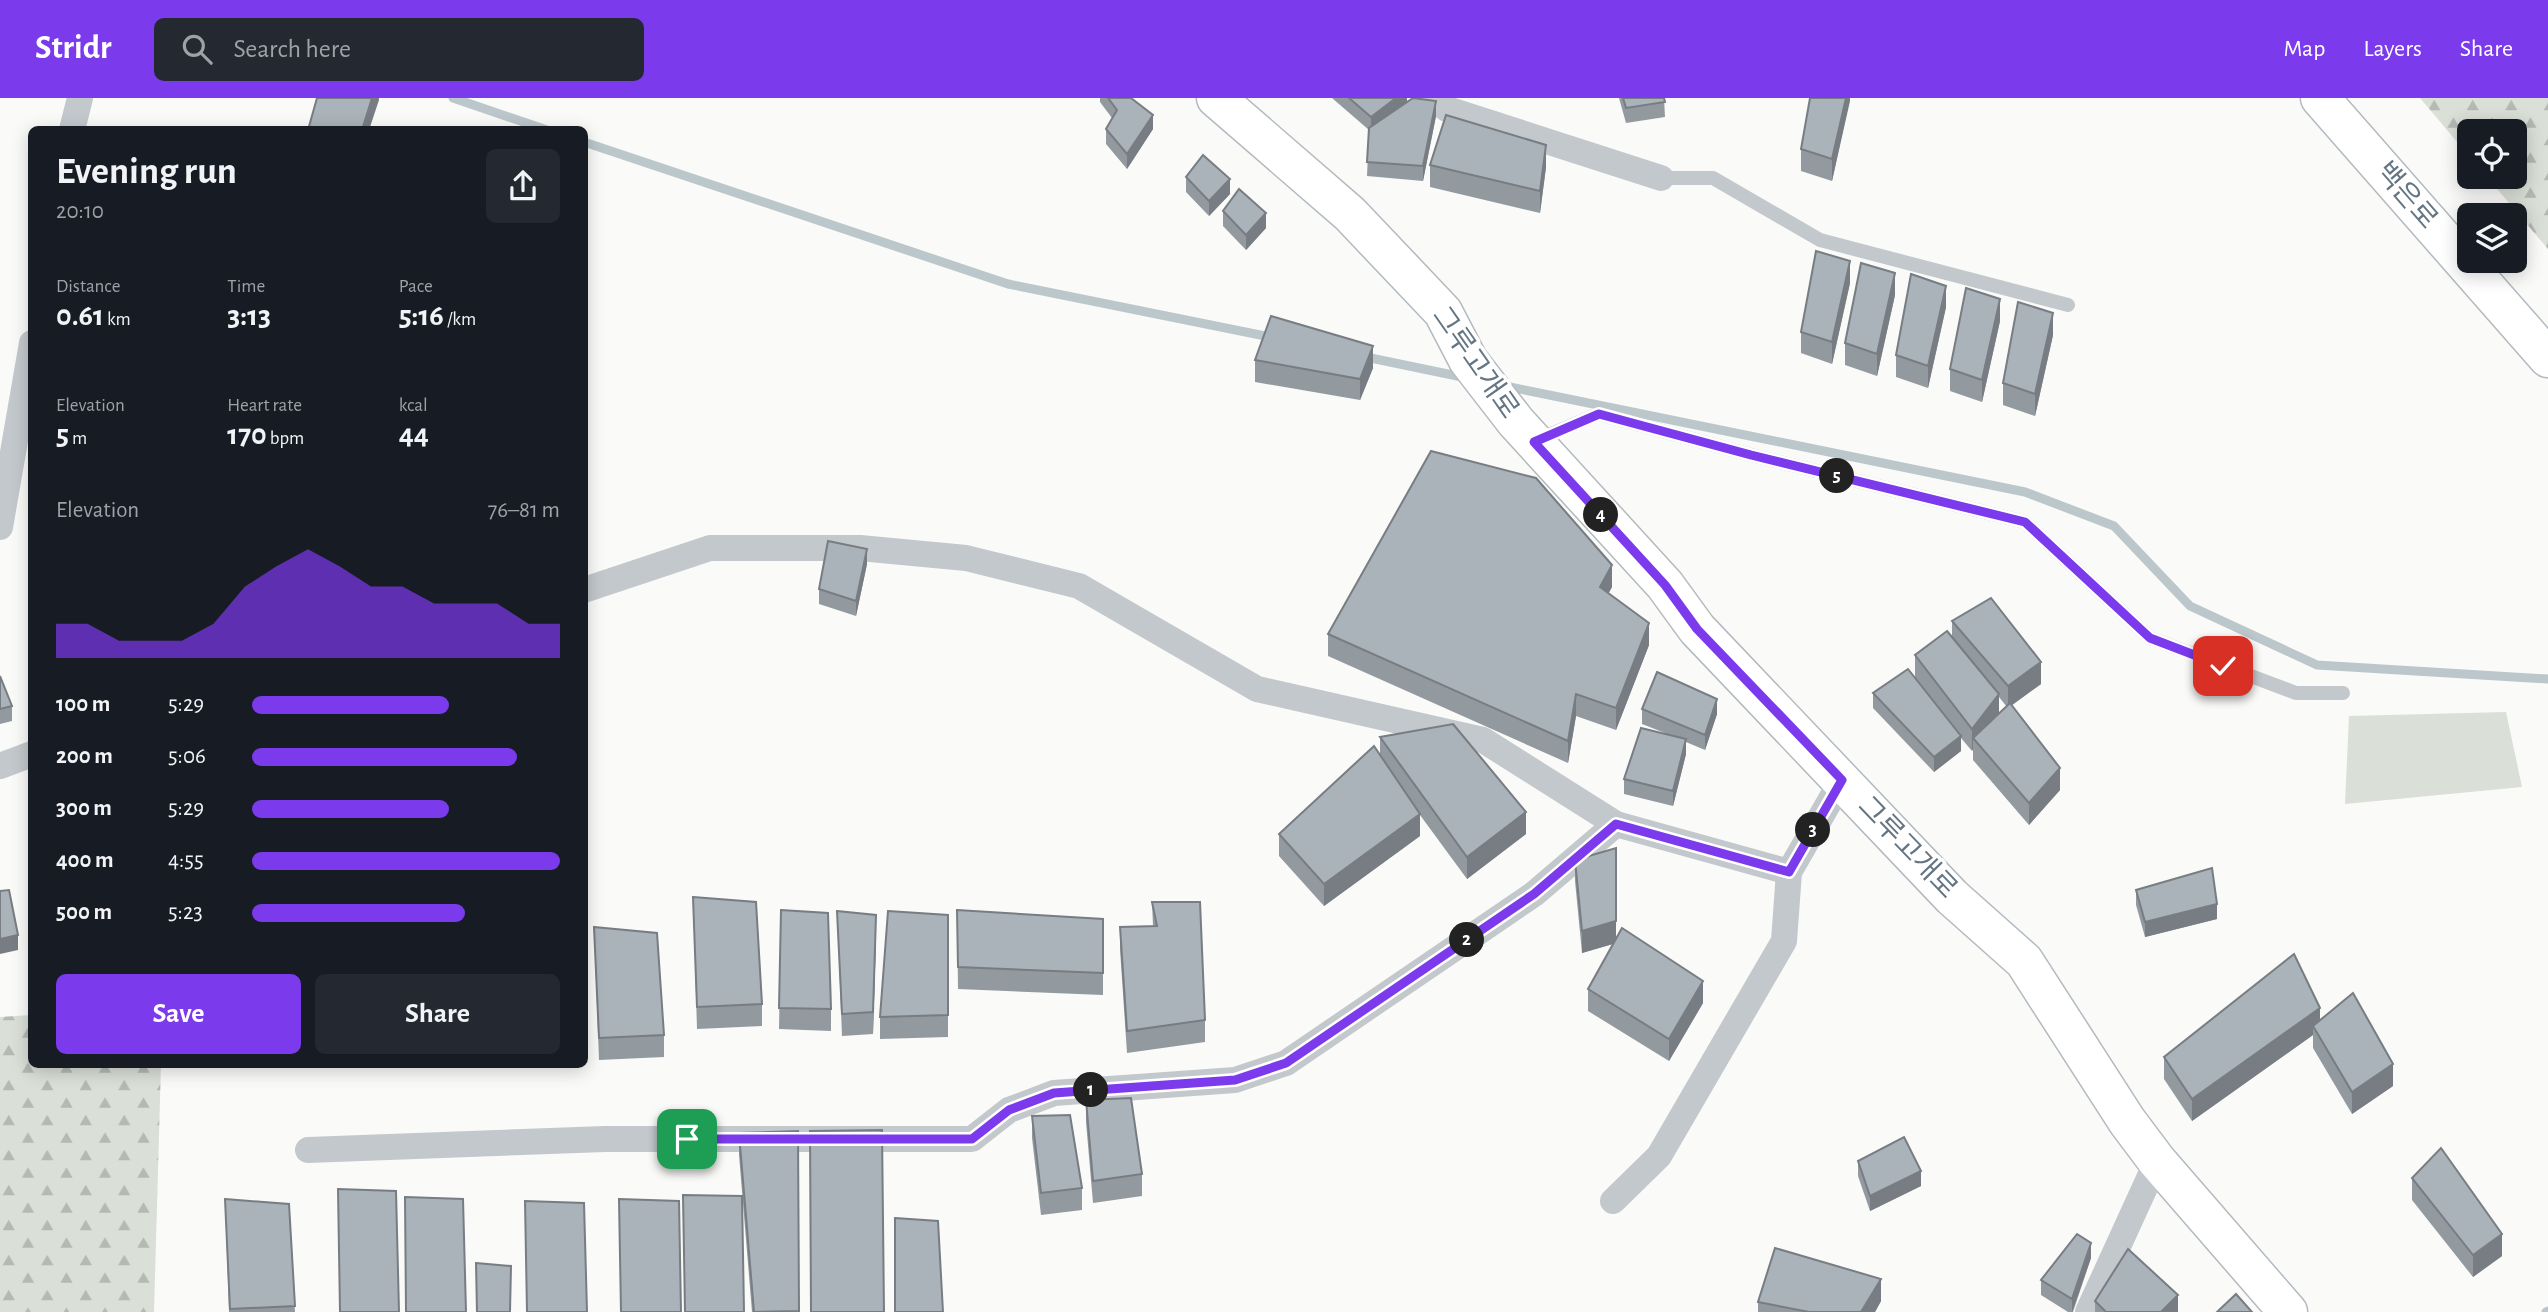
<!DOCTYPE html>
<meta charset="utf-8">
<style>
body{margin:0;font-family:"Alegreya Sans","Noto Sans KR",sans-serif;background:#242831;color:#f1f3f6;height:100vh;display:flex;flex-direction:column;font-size:26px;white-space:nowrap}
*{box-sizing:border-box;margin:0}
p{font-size:23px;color:#9ea1a6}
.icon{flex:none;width:38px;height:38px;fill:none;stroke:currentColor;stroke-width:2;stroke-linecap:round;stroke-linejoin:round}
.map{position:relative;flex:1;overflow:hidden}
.details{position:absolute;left:28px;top:28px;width:560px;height:942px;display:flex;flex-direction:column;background:#171b24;border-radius:10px;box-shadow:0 4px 18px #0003}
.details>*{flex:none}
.buttons{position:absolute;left:2457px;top:21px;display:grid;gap:14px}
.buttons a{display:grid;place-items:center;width:70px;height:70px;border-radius:10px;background:#171b24;box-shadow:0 4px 18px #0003;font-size:35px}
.pin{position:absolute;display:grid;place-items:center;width:60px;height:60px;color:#fff;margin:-30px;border-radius:14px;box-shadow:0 4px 10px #0006}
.km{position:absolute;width:35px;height:35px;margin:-18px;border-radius:50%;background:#222;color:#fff;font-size:19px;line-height:35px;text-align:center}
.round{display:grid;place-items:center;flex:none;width:74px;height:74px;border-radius:10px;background:#242831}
.head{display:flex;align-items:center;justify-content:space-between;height:119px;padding:0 28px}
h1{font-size:38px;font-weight:600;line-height:52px}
.metrics{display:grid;grid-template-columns:repeat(3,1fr);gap:10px;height:119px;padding:7px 28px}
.metrics div{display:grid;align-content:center}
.metrics b{font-size:30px;font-weight:600}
.metrics small{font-size:19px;font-weight:400}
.metrics p{font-size:19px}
.chart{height:196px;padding:14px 28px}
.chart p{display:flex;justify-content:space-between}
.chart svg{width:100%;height:126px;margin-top:7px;fill:#7c3aed;opacity:.7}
.action{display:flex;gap:14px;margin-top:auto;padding:14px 28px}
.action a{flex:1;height:80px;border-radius:10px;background:#7c3aed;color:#fff;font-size:28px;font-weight:600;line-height:80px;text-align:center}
.action a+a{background:#242831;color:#f1f3f6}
ul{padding:0 28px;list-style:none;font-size:23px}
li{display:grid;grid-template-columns:112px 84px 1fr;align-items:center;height:52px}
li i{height:18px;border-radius:9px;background:#7c3aed}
header{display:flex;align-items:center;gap:42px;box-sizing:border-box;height:98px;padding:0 35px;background:#7c3aed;color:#fff}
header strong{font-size:33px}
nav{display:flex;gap:38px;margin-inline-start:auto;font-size:24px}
.search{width:490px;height:63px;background:#242831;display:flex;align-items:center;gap:18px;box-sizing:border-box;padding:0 24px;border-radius:10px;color:#9ea1a6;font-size:26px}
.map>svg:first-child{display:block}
</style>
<header>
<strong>Stridr</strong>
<div class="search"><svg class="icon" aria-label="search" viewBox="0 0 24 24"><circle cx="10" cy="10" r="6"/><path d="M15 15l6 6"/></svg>Search here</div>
<nav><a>Map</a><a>Layers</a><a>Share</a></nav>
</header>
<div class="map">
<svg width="2548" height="1214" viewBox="0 0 2548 1214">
<defs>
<pattern id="forest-firs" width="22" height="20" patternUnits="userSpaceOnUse" patternTransform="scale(1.75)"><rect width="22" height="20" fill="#dadfd7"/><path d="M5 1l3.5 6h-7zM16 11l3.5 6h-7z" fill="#b4b9b4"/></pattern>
</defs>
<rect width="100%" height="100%" fill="#fafaf8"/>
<path fill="#dadfd7" d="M 2506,614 L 2522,689 L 2345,706 L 2349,618 Z"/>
<g fill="url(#forest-firs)">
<path d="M 2420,0 L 2548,0 L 2548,151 L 2487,79 L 2515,79 L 2515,33 L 2469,33 L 2469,58 Z"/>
<path d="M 31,917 L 32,966 L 161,966 L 154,1214 L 0,1214 L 0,919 Z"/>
</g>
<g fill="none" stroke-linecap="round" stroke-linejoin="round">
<g stroke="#bbc7cb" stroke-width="9">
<path d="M 453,0 L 547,32"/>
<path d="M 584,44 L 1008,186 L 1275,240"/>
<path d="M 1361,258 L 1467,280"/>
<path d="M 1505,288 L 2025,394 L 2114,428 L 2190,508 L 2317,567 L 2548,581"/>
<path d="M 2546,1214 L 2548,1213"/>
</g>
<g stroke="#b3babf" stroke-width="41">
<g id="secondary">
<path d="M 1216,0 L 1350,116 L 1443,214 L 1468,262 L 1516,324 L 1665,487 L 1697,531 L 1952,799 L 2024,863 L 2127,1023 L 2157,1063 L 2288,1214"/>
<path d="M 2320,0 L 2548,260"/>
</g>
</g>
<g stroke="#c3c8cc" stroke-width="14">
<path d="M 1661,80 L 1713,80 L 1820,142 L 2068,207"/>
<path d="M 1537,342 L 1599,316 L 1751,357 L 2025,424 L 2150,540 L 2296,595 L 2343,595"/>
</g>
<g stroke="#c3c8cc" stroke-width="26">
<path d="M 1434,0 L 1447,11 L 1661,80"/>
<path d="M 72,32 L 80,0"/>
<path d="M 0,429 L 32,245"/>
<path d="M 584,492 L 710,450 L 860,450 L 966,460 L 1079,488 L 1257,591 L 1483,642 L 1616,726 L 1789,774"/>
<path d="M 0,668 L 32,656"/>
<path d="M 308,1052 L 605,1041 L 972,1041 L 1009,1012 L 1054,995 L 1235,982 L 1286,965 L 1534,796 L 1616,726"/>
<path d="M 1613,1103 L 1659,1058 L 1784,843 L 1789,774 L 1842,682"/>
<path d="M 2088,1214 L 2157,1063"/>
</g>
<use href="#secondary" stroke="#fff" stroke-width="38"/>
</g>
<g fill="#929a9f" fill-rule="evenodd">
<path d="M 1100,0 L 1131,0 L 1153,31 L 1127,71 L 1106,46 L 1106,31 L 1112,20 L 1100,4 Z"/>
<path d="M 1332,0 L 1407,0 L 1407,4 L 1436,18 L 1423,83 L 1367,78 L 1369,32 Z"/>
<path d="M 1619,0 L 1664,0 L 1665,19 L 1626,25 Z"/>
<path d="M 1850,0 L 1832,83 L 1801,73 L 1801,51 Z"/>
<path d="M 1430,67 L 1546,69 L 1540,115 L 1430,89 Z"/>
<path d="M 1186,79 L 1230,96 L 1209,118 L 1186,94 Z"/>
<path d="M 1223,113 L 1266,130 L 1246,152 L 1223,128 Z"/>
<path d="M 1850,185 L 1832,266 L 1801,255 L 1801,234 Z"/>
<path d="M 1895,197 L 1877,278 L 1845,267 L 1845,245 Z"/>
<path d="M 1946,209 L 1928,290 L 1896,279 L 1896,257 Z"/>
<path d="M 2000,223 L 1982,304 L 1950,293 L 1950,271 Z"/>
<path d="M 2053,237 L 2035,318 L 2003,307 L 2003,285 Z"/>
<path d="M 1255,262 L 1373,270 L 1360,302 L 1255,284 Z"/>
<path d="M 867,466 L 856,518 L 819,506 L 819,491 Z"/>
<path d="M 1612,489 L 1608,496 L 1649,547 L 1616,632 L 1576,618 L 1568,665 L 1328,558 L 1328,536 Z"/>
<path d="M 1952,523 L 2041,586 L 2012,607 L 2060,692 L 2029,727 L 1973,662 L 1973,651 L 1972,653 L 1961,640 L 1961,653 L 1934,674 L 1873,610 L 1873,595 L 1915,579 L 1915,557 L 1952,539 ZM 1999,599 L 2007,609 L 1999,616 Z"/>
<path d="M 0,578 L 12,608 L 12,623 L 0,626 Z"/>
<path d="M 1642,611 L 1717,616 L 1705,652 L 1686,644 L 1686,656 L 1673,708 L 1624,696 L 1624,681 L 1665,635 L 1642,626 Z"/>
<path d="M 1380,639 L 1526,736 L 1467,781 L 1420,717 L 1420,738 L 1324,808 L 1279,758 L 1279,736 L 1380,657 Z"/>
<path d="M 1575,762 L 1616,840 L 1703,905 L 1669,963 L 1588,913 L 1588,891 L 1613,846 L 1582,855 L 1575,783 Z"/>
<path d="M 2136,792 L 2217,821 L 2145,839 L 2136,807 Z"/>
<path d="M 693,799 L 762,906 L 762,928 L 697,931 Z"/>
<path d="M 1152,804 L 1205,922 L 1205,944 L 1127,955 L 1120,851 L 1120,829 L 1153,828 Z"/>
<path d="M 781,812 L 831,911 L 831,933 L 779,931 Z"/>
<path d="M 957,812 L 1103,821 L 1103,897 L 958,891 Z"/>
<path d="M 837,813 L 876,839 L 873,936 L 842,938 Z"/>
<path d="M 948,817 L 948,939 L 880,941 L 880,919 Z"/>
<path d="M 594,829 L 664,937 L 664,959 L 599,962 Z"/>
<path d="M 2320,922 L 2393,988 L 2352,1016 L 2313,950 L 2313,937 L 2192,1023 L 2164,981 L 2164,959 Z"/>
<path d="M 410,966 L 459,966 L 410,970 Z"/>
<path d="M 1086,1002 L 1142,1076 L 1142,1098 L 1093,1105 L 1086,1024 Z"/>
<path d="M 1032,1018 L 1082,1090 L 1082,1112 L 1041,1117 L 1032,1040 Z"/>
<path d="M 798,1033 L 799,1214 L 752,1214 L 739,1057 L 739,1035 Z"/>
<path d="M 1858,1063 L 1921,1088 L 1870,1113 L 1858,1078 Z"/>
<path d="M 2412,1080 L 2502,1158 L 2473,1179 L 2412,1102 Z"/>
<path d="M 225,1101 L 289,1106 L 295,1214 L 229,1214 Z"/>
<path d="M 2091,1160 L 2073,1214 L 2068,1214 L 2041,1197 L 2041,1182 Z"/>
<path d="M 1881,1203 L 1875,1214 L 1758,1214 L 1758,1204 Z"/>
<path d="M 2095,1203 L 2178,1214 L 2095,1214 Z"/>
</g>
<g fill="#777d82">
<path d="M 372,0 L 379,0 L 379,2 L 369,32 L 362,32 Z"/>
<path d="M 1396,0 L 1407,0 L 1407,6 L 1371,34 L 1371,19 Z"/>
<path d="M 1846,0 L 1850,0 L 1850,3 L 1832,83 L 1832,61 Z"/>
<path d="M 1436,3 L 1436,18 L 1423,83 L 1423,68 Z"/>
<path d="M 1153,17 L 1153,31 L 1127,71 L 1127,56 Z"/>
<path d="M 1546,47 L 1546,69 L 1540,115 L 1540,93 Z"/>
<path d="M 1230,81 L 1230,96 L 1209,118 L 1209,103 Z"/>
<path d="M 1266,115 L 1266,130 L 1246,152 L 1246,137 Z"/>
<path d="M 1850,163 L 1850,185 L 1832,266 L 1832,244 Z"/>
<path d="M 1895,175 L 1895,197 L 1877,278 L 1877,256 Z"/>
<path d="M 1946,188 L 1946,209 L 1928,290 L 1928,268 Z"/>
<path d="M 2000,201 L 2000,223 L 1982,304 L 1982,282 Z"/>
<path d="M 2053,215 L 2053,237 L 2035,318 L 2035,296 Z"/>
<path d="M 1373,248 L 1373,270 L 1360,302 L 1360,281 Z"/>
<path d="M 867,451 L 867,466 L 856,518 L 856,503 Z"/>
<path d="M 1612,467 L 1612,489 L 1600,511 L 1600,489 Z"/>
<path d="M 1649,525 L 1649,547 L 1616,632 L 1616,610 Z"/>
<path d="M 2041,564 L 2041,586 L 2008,610 L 2008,588 Z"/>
<path d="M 1576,596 L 1576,618 L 1568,665 L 1568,643 Z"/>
<path d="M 1999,596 L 1999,618 L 1973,640 L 1973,651 L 1972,653 L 1972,631 Z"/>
<path d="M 1717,601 L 1717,616 L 1705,652 L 1705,637 Z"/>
<path d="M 1961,638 L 1961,653 L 1934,674 L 1934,659 Z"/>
<path d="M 1686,641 L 1686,656 L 1673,708 L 1673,693 Z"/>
<path d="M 2060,670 L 2060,692 L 2029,727 L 2029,705 Z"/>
<path d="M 1526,714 L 1526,736 L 1467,781 L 1467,759 Z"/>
<path d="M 1420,716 L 1420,738 L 1324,808 L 1324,786 Z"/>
<path d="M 1616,772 L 1616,845 L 1582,855 L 1582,833 Z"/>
<path d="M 2217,806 L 2217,821 L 2145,839 L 2145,824 Z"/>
<path d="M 876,817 L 876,839 L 873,936 L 873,914 Z"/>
<path d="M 18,837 L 18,852 L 0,856 L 0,841 Z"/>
<path d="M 1703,883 L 1703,905 L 1669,963 L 1669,941 Z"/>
<path d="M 2320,910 L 2320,932 L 2313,928 L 2313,937 L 2192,1023 L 2192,1001 Z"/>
<path d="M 2393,966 L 2393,988 L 2352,1016 L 2352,994 Z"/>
<path d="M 1921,1073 L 1921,1088 L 1870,1113 L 1870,1098 Z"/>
<path d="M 2502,1136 L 2502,1158 L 2473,1179 L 2473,1157 Z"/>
<path d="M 2091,1145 L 2091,1160 L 2072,1214 L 2072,1201 Z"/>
<path d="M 1881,1181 L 1881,1203 L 1875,1214 L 1861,1214 Z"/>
<path d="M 2178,1197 L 2178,1214 L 2161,1214 Z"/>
</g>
<g fill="#aab3b9" stroke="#777d82" stroke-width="2">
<path d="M 317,0 L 372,0 L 362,32 L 308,32 Z"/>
<path d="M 1108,0 L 1131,0 L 1153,17 L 1127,56 L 1106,31 L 1117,12 Z"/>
<path d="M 1349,0 L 1396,0 L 1371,19 Z"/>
<path d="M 1413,0 L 1436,3 L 1423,68 L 1367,64 L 1369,30 Z"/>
<path d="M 1623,0 L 1664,0 L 1665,4 L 1626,10 Z"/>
<path d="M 1810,0 L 1846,0 L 1832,61 L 1801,51 Z"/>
<path d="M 1446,17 L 1546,47 L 1540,93 L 1430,67 Z"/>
<path d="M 1203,57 L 1230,81 L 1209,103 L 1186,79 Z"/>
<path d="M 1239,91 L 1266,115 L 1246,137 L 1223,113 Z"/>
<path d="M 1816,153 L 1850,163 L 1832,244 L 1801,234 Z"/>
<path d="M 1861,165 L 1895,175 L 1877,256 L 1845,245 Z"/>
<path d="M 1911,176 L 1946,188 L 1928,268 L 1896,257 Z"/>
<path d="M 1966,190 L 2000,201 L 1982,282 L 1950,271 Z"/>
<path d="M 2018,204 L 2053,215 L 2035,296 L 2003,285 Z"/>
<path d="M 1271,218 L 1373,248 L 1360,281 L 1255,262 Z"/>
<path d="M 1431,353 L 1536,380 L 1612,467 L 1600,489 L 1649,525 L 1616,610 L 1576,596 L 1568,643 L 1328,536 Z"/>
<path d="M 828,443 L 867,451 L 856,503 L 819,491 Z"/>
<path d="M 1991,500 L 2041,564 L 2008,588 L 1952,523 Z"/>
<path d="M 1947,533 L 1999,596 L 1972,631 L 1915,557 Z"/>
<path d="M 1908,571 L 1961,638 L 1934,659 L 1873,595 Z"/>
<path d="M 1657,574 L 1717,601 L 1705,637 L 1642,611 Z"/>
<path d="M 0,578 L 12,608 L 0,611 Z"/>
<path d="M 2010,605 L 2060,670 L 2029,705 L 1973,640 Z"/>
<path d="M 1453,626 L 1526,714 L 1467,759 L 1380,639 Z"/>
<path d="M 1641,630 L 1686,641 L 1673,693 L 1624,681 Z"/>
<path d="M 1374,648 L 1420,716 L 1324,786 L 1279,736 Z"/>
<path d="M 1616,750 L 1616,823 L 1582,833 L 1575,762 Z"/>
<path d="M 2212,770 L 2217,806 L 2145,824 L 2136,792 Z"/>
<path d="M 9,792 L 18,837 L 0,841 L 0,793 Z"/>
<path d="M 693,799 L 756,804 L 762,906 L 697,909 Z"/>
<path d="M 1152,804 L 1200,804 L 1205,922 L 1127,933 L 1120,829 L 1157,828 Z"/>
<path d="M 781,812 L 828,815 L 831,911 L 779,910 Z"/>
<path d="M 957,812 L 1103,821 L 1103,875 L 958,869 Z"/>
<path d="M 837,813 L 876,817 L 873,914 L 842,916 Z"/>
<path d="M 888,813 L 948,817 L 948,917 L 880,919 Z"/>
<path d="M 594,829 L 657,835 L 664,937 L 599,940 Z"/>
<path d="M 1622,830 L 1703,883 L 1669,941 L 1588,891 Z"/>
<path d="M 2294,856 L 2320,910 L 2192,1001 L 2164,959 Z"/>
<path d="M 2353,895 L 2393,966 L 2352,994 L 2313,928 Z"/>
<path d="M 1131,1000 L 1142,1076 L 1093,1083 L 1086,1002 Z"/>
<path d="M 1070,1017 L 1082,1090 L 1041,1095 L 1032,1018 Z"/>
<path d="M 882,1032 L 884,1214 L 811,1214 L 810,1033 Z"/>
<path d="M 798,1033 L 799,1213 L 754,1214 L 739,1035 Z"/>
<path d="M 1904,1039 L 1921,1073 L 1870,1098 L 1858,1063 Z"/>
<path d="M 2441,1050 L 2502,1136 L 2473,1157 L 2412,1080 Z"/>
<path d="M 338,1091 L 396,1093 L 399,1214 L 340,1214 Z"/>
<path d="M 683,1097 L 742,1098 L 744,1214 L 685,1214 Z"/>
<path d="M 405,1099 L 463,1101 L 466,1214 L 406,1214 Z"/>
<path d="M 225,1101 L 289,1106 L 295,1208 L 230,1211 Z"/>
<path d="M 619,1101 L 679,1103 L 681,1214 L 621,1214 Z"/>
<path d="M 525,1103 L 584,1105 L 587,1214 L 527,1214 Z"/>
<path d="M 895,1120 L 938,1123 L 943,1214 L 895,1214 Z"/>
<path d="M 2077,1136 L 2091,1145 L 2072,1201 L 2041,1182 Z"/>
<path d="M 1775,1150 L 1881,1181 L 1861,1214 L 1809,1214 L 1758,1204 Z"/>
<path d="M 2128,1151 L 2178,1197 L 2161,1214 L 2106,1214 L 2095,1203 Z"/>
<path d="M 476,1165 L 511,1168 L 510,1214 L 477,1214 Z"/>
<path d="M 2236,1196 L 2252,1214 L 2217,1214 Z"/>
</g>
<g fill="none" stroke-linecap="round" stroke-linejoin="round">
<g stroke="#fff" stroke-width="14">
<path id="route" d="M 687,1041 L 972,1041 L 1009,1012 L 1054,995 L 1235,982 L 1286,965 L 1534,796 L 1616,726 L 1789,774 L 1842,682 L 1697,531 L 1665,487 L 1534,344 L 1599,316 L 1751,357 L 2025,424 L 2150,540 L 2223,568"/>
</g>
<use href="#route" stroke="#7c3aed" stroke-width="9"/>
</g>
<g text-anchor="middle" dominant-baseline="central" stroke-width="7" stroke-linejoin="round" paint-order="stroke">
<g font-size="28" fill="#657683" stroke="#fff">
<text transform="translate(2406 98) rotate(49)">백은로</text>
<text transform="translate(1475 265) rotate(55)">그루고개로</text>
<text transform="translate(1907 750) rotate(46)">그루고개로</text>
</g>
</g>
</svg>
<div class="buttons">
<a><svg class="icon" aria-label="locate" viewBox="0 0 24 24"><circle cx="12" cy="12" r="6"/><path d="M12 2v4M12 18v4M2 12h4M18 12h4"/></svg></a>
<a><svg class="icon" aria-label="layers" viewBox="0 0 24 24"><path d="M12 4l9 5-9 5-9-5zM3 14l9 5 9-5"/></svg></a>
</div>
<div class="pin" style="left:687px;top:1041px;background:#1e9e55"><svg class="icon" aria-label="arrive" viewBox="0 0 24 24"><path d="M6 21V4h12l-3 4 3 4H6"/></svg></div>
<div class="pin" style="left:2223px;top:568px;background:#d93025"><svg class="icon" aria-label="check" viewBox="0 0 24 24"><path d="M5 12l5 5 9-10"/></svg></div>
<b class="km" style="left:1091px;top:992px">1</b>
<b class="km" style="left:1467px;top:842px">2</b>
<b class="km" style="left:1813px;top:732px">3</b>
<b class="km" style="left:1601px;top:417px">4</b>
<b class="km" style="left:1837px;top:378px">5</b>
<section class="details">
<div class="head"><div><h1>Evening run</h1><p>20:10</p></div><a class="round"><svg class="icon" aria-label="share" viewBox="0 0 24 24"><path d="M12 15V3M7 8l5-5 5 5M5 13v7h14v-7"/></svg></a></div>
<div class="metrics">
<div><p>Distance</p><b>0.61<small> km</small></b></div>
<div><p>Time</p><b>3:13</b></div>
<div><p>Pace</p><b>5:16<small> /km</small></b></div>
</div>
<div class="metrics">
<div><p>Elevation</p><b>5<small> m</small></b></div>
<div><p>Heart rate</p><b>170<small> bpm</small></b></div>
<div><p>kcal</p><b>44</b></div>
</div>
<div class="chart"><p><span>Elevation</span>76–81 m</p>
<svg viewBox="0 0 160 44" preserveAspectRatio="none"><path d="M0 44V32L10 32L20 38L30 38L40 38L50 32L60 19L70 12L80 6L90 12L100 19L110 19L120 25L130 25L140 25L150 32L160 32V44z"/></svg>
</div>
<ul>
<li><b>100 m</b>5:29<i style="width:64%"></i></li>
<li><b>200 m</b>5:06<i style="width:86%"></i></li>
<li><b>300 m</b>5:29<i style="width:64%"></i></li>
<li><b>400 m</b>4:55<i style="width:100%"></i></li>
<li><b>500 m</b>5:23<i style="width:69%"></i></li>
</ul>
<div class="action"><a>Save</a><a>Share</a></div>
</section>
</div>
